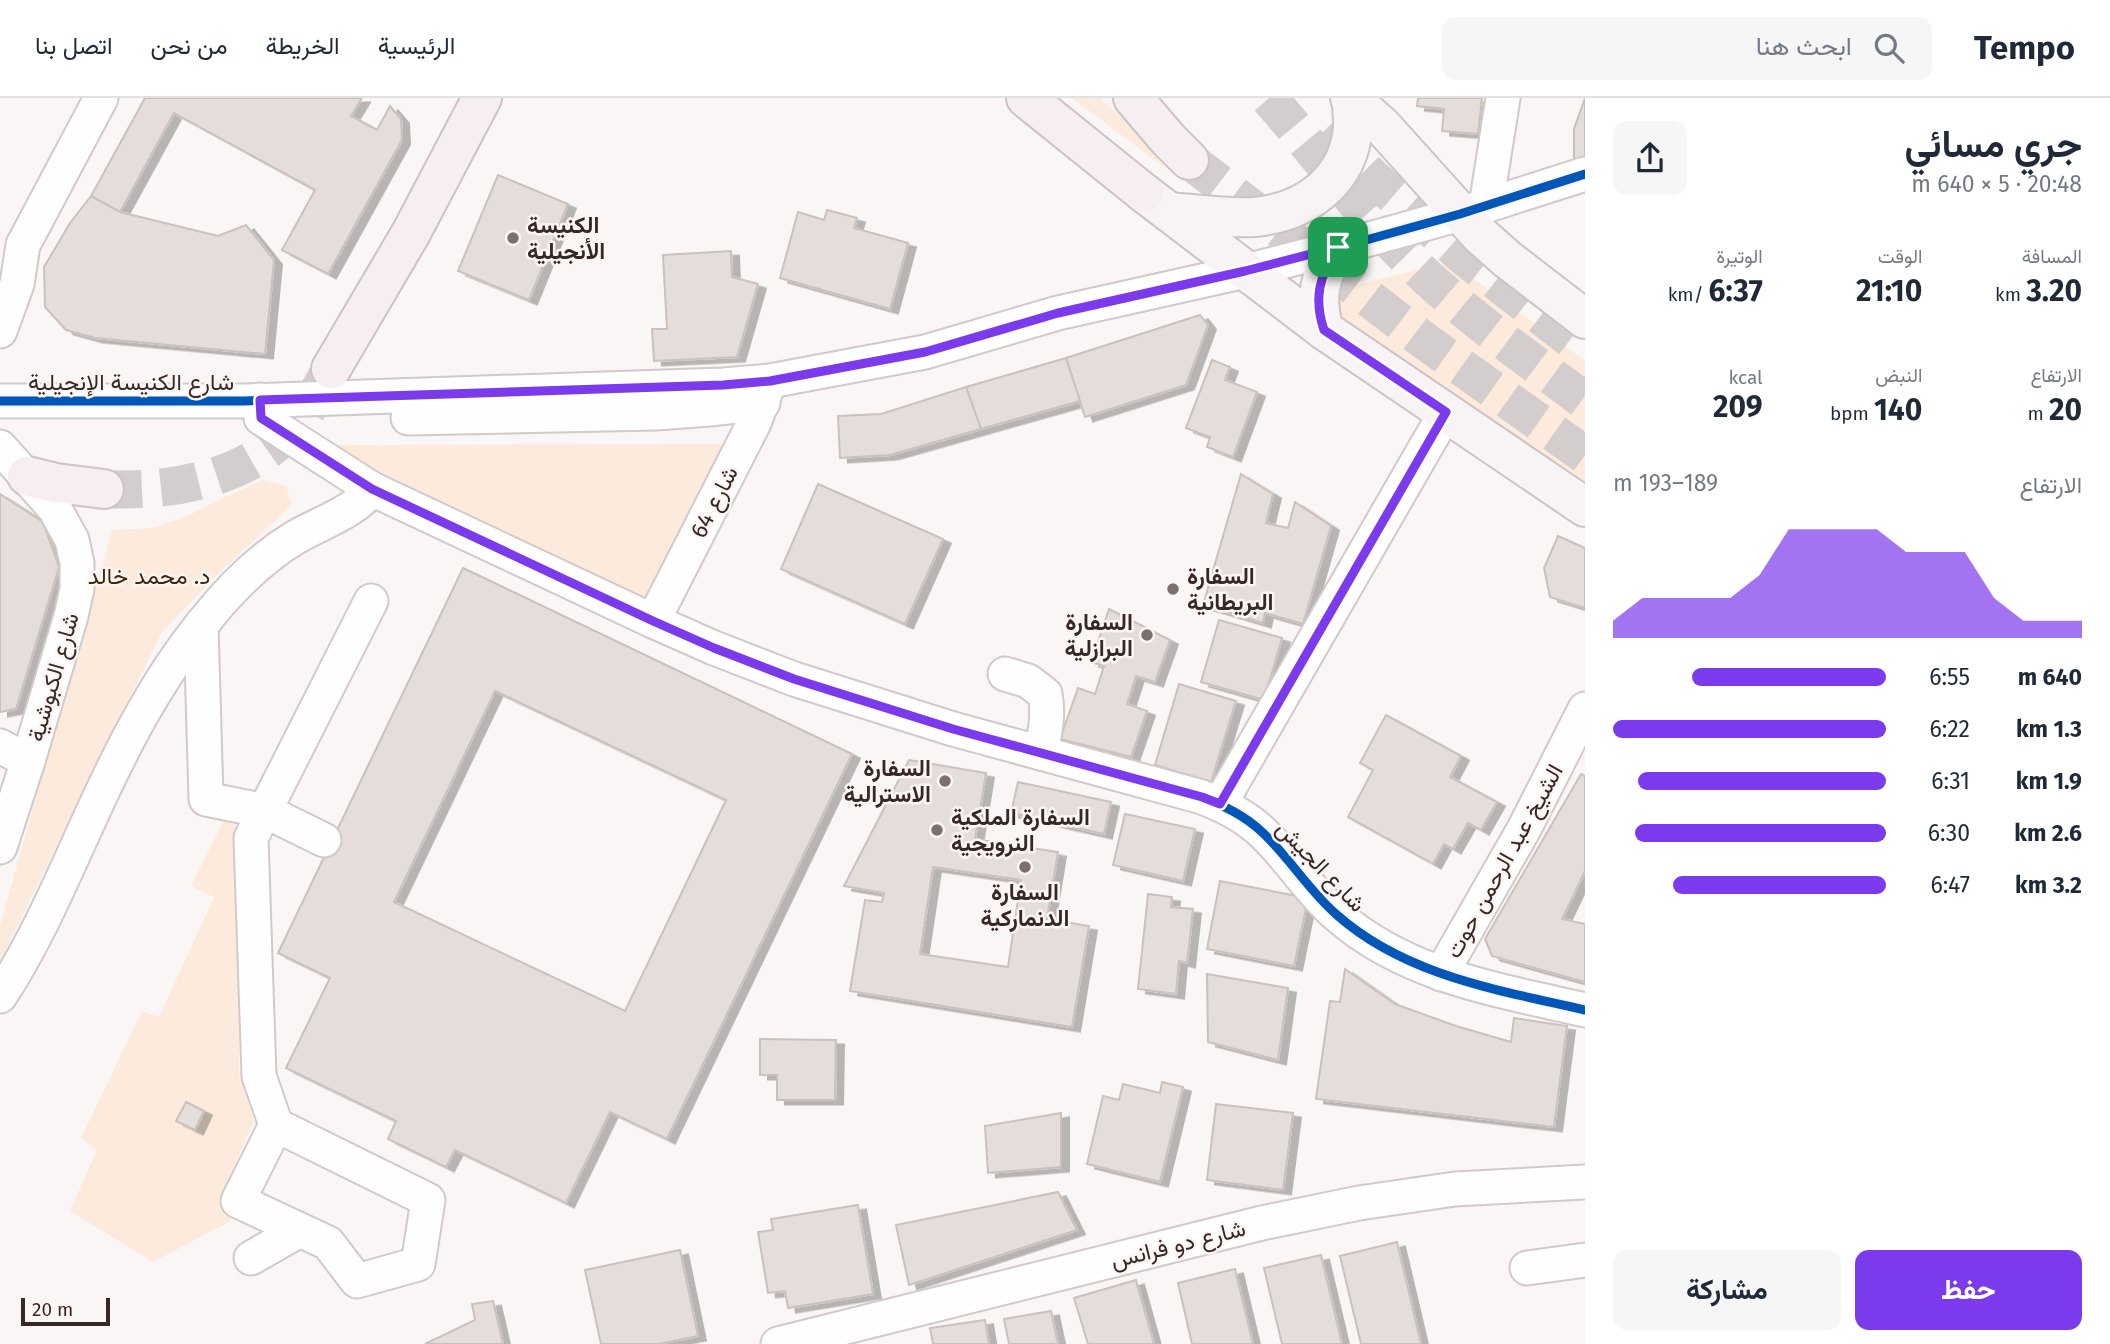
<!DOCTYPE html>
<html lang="ar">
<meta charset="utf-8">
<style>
body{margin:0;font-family:"Fira Sans",Vazirmatn,sans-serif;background:#f6f6f7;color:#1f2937;direction:rtl;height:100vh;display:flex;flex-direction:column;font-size:26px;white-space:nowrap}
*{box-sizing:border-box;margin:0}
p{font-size:23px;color:#747a83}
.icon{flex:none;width:38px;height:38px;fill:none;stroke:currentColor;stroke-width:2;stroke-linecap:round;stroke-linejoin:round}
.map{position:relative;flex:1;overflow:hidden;direction:ltr}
.side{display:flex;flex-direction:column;background:#fff;width:525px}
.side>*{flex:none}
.scale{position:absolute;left:21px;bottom:18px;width:89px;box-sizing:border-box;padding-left:7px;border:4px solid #362827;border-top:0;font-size:19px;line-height:24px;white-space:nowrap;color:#362827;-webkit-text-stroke:5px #fdf5f4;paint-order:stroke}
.pin{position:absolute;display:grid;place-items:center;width:60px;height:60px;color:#fff;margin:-30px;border-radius:14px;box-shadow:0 4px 10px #0006}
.round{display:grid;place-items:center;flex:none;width:74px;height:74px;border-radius:14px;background:#f6f6f7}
.summary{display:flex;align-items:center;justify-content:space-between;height:119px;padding:0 28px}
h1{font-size:38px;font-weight:700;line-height:52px}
.metrics{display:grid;grid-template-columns:repeat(3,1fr);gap:10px;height:119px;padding:7px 28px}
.metrics div{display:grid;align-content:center}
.metrics b{font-size:30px;font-weight:700}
.metrics small{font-size:19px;font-weight:400}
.metrics p{font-size:19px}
.chart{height:196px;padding:14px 28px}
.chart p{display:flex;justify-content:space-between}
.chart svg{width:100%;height:126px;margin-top:7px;fill:#7c3aed;opacity:.7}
.primary-button{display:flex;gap:14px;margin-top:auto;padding:14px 28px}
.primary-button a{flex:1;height:80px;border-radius:14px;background:#7c3aed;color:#fff;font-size:28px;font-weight:700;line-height:80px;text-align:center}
.primary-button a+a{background:#f6f6f7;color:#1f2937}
ul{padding:0 28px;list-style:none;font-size:23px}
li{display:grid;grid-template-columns:112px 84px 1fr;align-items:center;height:52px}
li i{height:18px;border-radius:9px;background:#7c3aed}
header{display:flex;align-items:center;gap:42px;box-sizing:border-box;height:98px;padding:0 35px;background:#fff;border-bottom:2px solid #e0e1e3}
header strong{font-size:33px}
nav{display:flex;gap:38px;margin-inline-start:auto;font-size:24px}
.search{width:490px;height:63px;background:#f6f6f7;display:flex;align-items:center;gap:18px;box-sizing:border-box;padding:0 24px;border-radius:14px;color:#747a83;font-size:26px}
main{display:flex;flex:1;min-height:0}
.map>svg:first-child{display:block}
</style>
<header>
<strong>Tempo</strong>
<div class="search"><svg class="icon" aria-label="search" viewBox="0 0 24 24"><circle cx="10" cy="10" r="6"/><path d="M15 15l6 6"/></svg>ابحث هنا</div>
<nav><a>الرئيسية</a><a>الخريطة</a><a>من نحن</a><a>اتصل بنا</a></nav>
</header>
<main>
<section class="side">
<div class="summary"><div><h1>جري مسائي</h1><p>20:48 · 5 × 640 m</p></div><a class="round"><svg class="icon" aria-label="share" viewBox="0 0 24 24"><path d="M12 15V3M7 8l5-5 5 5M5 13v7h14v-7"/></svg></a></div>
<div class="metrics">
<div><p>المسافة</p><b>3.20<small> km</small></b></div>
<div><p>الوقت</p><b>21:10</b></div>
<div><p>الوتيرة</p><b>6:37<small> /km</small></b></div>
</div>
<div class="metrics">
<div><p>الارتفاع</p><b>20<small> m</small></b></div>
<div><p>النبض</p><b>140<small> bpm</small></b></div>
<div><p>kcal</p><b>209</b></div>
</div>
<div class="chart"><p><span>الارتفاع</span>189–193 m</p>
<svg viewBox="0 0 160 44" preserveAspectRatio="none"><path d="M0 44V38L10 30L20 30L30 30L40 30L50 22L60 6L70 6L80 6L90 6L100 14L110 14L120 14L130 30L140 38L150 38L160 38V44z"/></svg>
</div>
<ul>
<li><b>640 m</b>6:55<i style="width:71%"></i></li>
<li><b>1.3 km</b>6:22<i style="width:100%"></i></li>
<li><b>1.9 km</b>6:31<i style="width:91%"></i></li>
<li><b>2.6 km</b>6:30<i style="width:92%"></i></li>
<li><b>3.2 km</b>6:47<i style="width:78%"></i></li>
</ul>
<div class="primary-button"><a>حفظ</a><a>مشاركة</a></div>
</section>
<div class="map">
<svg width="1585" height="1246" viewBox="0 0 1585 1246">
<defs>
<filter id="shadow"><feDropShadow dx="8" dy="4.5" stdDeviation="0" flood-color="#0004"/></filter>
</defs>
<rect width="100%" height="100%" fill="#fbf6f6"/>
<g fill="#fcebdc">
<path d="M 1072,0 L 1100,0 L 1127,25 L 1168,72 Z"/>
<path d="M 1451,164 L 1585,263 L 1585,399 L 1333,224 L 1338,191 Z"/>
<path d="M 731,346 L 646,510 L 302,347 Z"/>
<path d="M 263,381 L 286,388 L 292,407 L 220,474 L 162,534 L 0,863 L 0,827 L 112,432 L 153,430 L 189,417 Z"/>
<path d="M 226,718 L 238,730 L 239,976 L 254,1023 L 219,1103 L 231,1123 L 153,1164 L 70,1113 L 97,1052 L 81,1040 L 142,913 L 159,919 L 214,799 L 191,788 Z"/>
</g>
<g fill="#e5ddda" stroke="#cac1be" stroke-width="2" fill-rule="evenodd" filter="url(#shadow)">
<path d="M 145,0 L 362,0 L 351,18 L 377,32 L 390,8 L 401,21 L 402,42 L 328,176 L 282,152 L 315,92 L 174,15 L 120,114 L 91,98 Z"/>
<path d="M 1418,0 L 1482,0 L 1478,36 L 1442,33 L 1444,11 L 1417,8 Z"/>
<path d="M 1585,0 L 1585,62 L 1574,66 L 1574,31 Z"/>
<path d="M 498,77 L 568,106 L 529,202 L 458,173 Z"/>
<path d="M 91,98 L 120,114 L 218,138 L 246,127 L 274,162 L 265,256 L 95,240 L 66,232 L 45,209 L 44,169 L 70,125 Z"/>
<path d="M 827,112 L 857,120 L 854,130 L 908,145 L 890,211 L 780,180 L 798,114 L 824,122 Z"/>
<path d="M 731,153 L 732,179 L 758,186 L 737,259 L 654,263 L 652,231 L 667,231 L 663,157 Z"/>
<path d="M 1200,217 L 1208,227 L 1186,287 L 1085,319 L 1066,260 Z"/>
<path d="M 1066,260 L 1080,303 L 981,331 L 966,289 Z"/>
<path d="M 1212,262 L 1230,269 L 1225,282 L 1257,294 L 1233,359 L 1207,349 L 1210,339 L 1186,330 Z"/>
<path d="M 966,289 L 981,331 L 890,357 L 840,360 L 838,318 L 881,316 Z"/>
<path d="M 1241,376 L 1273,396 L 1266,425 L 1288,430 L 1295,404 L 1331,428 L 1303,526 L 1265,515 L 1263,525 L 1203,507 Z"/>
<path d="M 818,386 L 943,441 L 905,526 L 781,471 Z"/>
<path d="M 0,396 L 43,424 L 59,469 L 16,611 L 0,614 Z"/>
<path d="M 1558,438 L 1585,450 L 1585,510 L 1550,499 L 1544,470 Z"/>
<path d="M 463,470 L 852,656 L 667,1041 L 610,1014 L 566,1105 L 455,1052 L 446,1069 L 388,1041 L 396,1023 L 286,970 L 330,880 L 278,855 ZM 495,593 L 726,702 L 625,913 L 394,804 Z"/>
<path d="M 1109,511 L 1170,542 L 1155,584 L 1136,578 L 1127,606 L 1147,613 L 1131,659 L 1060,641 L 1078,590 L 1095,596 L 1104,568 L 1091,564 Z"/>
<path d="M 1219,522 L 1282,540 L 1264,602 L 1201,584 Z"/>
<path d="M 1179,586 L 1236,603 L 1211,684 L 1155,667 Z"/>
<path d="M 1386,617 L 1461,658 L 1450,679 L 1497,704 L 1481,732 L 1468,725 L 1453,751 L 1444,746 L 1433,766 L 1348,719 L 1373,672 L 1360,665 Z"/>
<path d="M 909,662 L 986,675 L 975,741 L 1058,754 L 1047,821 L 1089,828 L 1072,929 L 850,893 L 865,802 L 882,804 L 884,795 L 844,788 ZM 933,769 L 1021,782 L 1008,869 L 920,856 Z"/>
<path d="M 1581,676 L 1585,678 L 1585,773 L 1562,821 L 1585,826 L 1585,884 L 1492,858 L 1485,841 Z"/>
<path d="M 1018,684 L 1111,704 L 1104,736 L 1011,715 Z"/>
<path d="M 1125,716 L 1195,731 L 1183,783 L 1113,767 Z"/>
<path d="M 1220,783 L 1308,800 L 1294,868 L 1207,851 Z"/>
<path d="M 1148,796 L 1172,799 L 1171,809 L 1193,811 L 1187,865 L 1179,863 L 1176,896 L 1138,891 Z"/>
<path d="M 1345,871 L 1395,906 L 1456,928 L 1511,944 L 1514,920 L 1567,928 L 1554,1029 L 1316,1001 L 1330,903 L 1340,904 Z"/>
<path d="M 1207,876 L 1288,890 L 1278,962 L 1208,944 Z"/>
<path d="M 760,941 L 836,942 L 835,1002 L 777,1002 L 777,977 L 760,977 Z"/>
<path d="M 1162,984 L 1183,989 L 1160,1084 L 1087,1066 L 1103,998 L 1119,1002 L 1123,986 L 1160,995 Z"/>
<path d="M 186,1004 L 204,1013 L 195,1032 L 176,1023 Z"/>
<path d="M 1216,1006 L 1293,1015 L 1283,1092 L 1207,1082 Z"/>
<path d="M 1061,1015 L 1061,1069 L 988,1075 L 985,1028 Z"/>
<path d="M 1058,1094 L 1077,1132 L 909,1187 L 896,1127 Z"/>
<path d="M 858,1107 L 873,1196 L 788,1210 L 785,1193 L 768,1195 L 758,1134 L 773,1132 L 771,1121 Z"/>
<path d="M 1397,1144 L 1421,1246 L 1361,1246 L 1340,1158 Z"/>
<path d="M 680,1152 L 698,1238 L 659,1246 L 601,1246 L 585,1172 Z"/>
<path d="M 1321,1157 L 1342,1246 L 1282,1246 L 1264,1170 Z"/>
<path d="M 1235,1171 L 1253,1246 L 1192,1246 L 1178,1185 Z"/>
<path d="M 1136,1182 L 1154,1246 L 1088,1246 L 1074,1200 Z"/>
<path d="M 493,1203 L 503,1246 L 425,1246 L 475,1222 L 472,1206 Z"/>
<path d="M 1051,1213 L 1058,1246 L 1009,1246 L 1004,1221 Z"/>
<path d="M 985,1222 L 989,1246 L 933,1246 L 930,1230 Z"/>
</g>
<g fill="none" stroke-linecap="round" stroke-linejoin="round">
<g stroke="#d4cdcd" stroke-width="38" stroke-dasharray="38 19" stroke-linecap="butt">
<path d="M 1269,0 C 1317,55 1360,114 1413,166 C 1465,217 1526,259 1585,303"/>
<path d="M 1325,32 L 1372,79 L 1463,158 L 1585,252"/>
<path d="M 1189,62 L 1422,241 L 1585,357"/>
<path d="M 104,391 C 164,394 231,384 278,344 C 300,326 316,299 329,274"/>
</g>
<g stroke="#d2c9c9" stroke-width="37">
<g id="minor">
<path d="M 1486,108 L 1503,0"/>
<path d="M 0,233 L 17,186 L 23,147 L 101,0"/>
<path d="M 260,302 L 261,320 L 372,391 L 653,523 L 714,550 L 794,581 L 953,631 L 1202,699 C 1224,708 1244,717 1262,734 C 1289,759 1309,793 1337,817 C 1406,878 1499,892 1585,912"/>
<path d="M 0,303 L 244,303 L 723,287 L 770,283 L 925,254 L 1058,215 L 1246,173 L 1348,147 L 1460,116 L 1585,76"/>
<path d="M 408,320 L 656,315 L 710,311 L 763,305"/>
<path d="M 0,349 L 55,411 L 72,442 L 77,465 L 77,491 L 71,518 L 28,663 L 0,749"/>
<path d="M 653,523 L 754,325 L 768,288"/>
<path d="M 201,527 L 206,701 L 265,713 L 324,742"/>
<path d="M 1005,576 L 1028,583 L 1045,596 C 1049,616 1045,635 1041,655"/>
<path d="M 0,648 L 28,663"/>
<path d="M 1220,706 L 1446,314"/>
<path d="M 1441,876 L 1524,731 L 1585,611"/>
<path d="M 0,898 C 37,842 63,779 91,718 C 122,650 156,583 203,525 C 229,492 259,461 296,439 C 322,424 353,415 372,391"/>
<path d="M 276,1027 L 428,1102 L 418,1166 L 357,1183 L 328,1145 L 238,1103 L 276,1027 L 259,978 L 251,740 L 371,503"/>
<path d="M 251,1160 L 300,1132"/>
<path d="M 1527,1170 L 1585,1162"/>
<path d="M 778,1246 L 1262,1125 L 1359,1105 L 1455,1091 L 1585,1084"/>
</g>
</g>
<g stroke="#cdc2c4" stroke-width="42">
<g id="major">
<path d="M 1350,0 L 1382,28 L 1480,137 L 1507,161 L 1585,221"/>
<path d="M 1144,95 L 1324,232 L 1585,409"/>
<path d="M 1169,114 C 1197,116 1227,121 1255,119 C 1306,114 1349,83 1353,29 C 1353,20 1352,11 1352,2"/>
<path d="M 1324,232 C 1314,198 1320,177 1338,149"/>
</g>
</g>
<g stroke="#cdc2c4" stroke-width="42">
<g id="highway">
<path d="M 1026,0 L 1144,95"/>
<path d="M 1133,0 L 1168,41 L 1189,62"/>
<path d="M 331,271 L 411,135 L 482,0"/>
<path d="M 27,378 L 56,385 L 104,391"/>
</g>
</g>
<use href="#minor" stroke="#fefefe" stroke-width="33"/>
<use href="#major" stroke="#f8f4f5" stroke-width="38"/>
<use href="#highway" stroke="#f6eef0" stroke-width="38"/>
<g stroke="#fdf5f4" stroke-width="13">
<g id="cycleway">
<path d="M 260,302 L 261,320 L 372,391 L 653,523 L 714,550 L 794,581 L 953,631 L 1202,699 C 1224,708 1244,717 1262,734 C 1289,759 1309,793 1337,817 C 1406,878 1499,892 1585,912"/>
<path d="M 0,303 L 244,303 L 723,287 L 770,283 L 925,254 L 1058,215 L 1246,173 L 1348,147 L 1460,116 L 1585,76"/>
</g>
</g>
<use href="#cycleway" stroke="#0057b8" stroke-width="9"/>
</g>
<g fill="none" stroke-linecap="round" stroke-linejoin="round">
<g stroke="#fff" stroke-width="14">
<path id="route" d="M 1338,149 C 1320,177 1313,199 1324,232 L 1446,314 L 1220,706 L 1202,699 L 953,631 L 794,581 L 714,550 L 653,523 L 372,391 L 261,320 L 260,302 L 723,287 L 770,283 L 925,254 L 1058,215 L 1245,173 Z"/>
</g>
<use href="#route" stroke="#7c3aed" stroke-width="9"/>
</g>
<g fill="#7b706f" stroke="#fdf5f4" stroke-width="2.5">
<circle cx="513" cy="140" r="7"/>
<circle cx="1173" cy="491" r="7"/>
<circle cx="1147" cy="537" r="7"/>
<circle cx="945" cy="683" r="7"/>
<circle cx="937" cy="732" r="7"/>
<circle cx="1025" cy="769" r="7"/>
</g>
<g text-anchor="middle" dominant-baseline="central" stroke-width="5" stroke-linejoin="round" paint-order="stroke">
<g font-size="23" font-weight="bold" fill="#362827" stroke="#fdf5f4" text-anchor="start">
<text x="527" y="127">الكنيسة<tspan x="527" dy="26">الأنجيلية</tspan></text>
<text x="1187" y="478">السفارة<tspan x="1187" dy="26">البريطانية</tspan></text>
<text x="1133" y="524" text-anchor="end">السفارة<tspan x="1133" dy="26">البرازلية</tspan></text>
<text x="931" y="670" text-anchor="end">السفارة<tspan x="931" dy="26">الاسترالية</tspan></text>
<text x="951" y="719">السفارة الملكية<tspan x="951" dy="26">النرويجية</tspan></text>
<text x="1025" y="794" text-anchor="middle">السفارة<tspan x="1025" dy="26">الدنماركية</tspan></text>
</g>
<g font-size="23" fill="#362827" stroke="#fdf5f4">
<text x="131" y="284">شارع الكنيسة الإنجيلية</text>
<text transform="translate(714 404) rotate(-63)">شارع 64</text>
<text transform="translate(53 579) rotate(-74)">شارع الكبوشية</text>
<text transform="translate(1504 763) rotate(-61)">الشيخ عبد الرحمن حوت</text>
<text transform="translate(1321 768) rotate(46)">شارع الجيش</text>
<text transform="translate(1178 1146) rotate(-14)">شارع دو فرانس</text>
</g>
<g font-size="23" fill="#3f2708" stroke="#fdf5f4">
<text x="149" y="478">د. محمد خالد</text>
</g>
</g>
</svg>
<div class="scale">20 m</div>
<div class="pin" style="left:1338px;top:149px;background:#1e9e55"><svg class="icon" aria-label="arrive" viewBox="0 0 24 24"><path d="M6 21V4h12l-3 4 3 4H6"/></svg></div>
</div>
</main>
